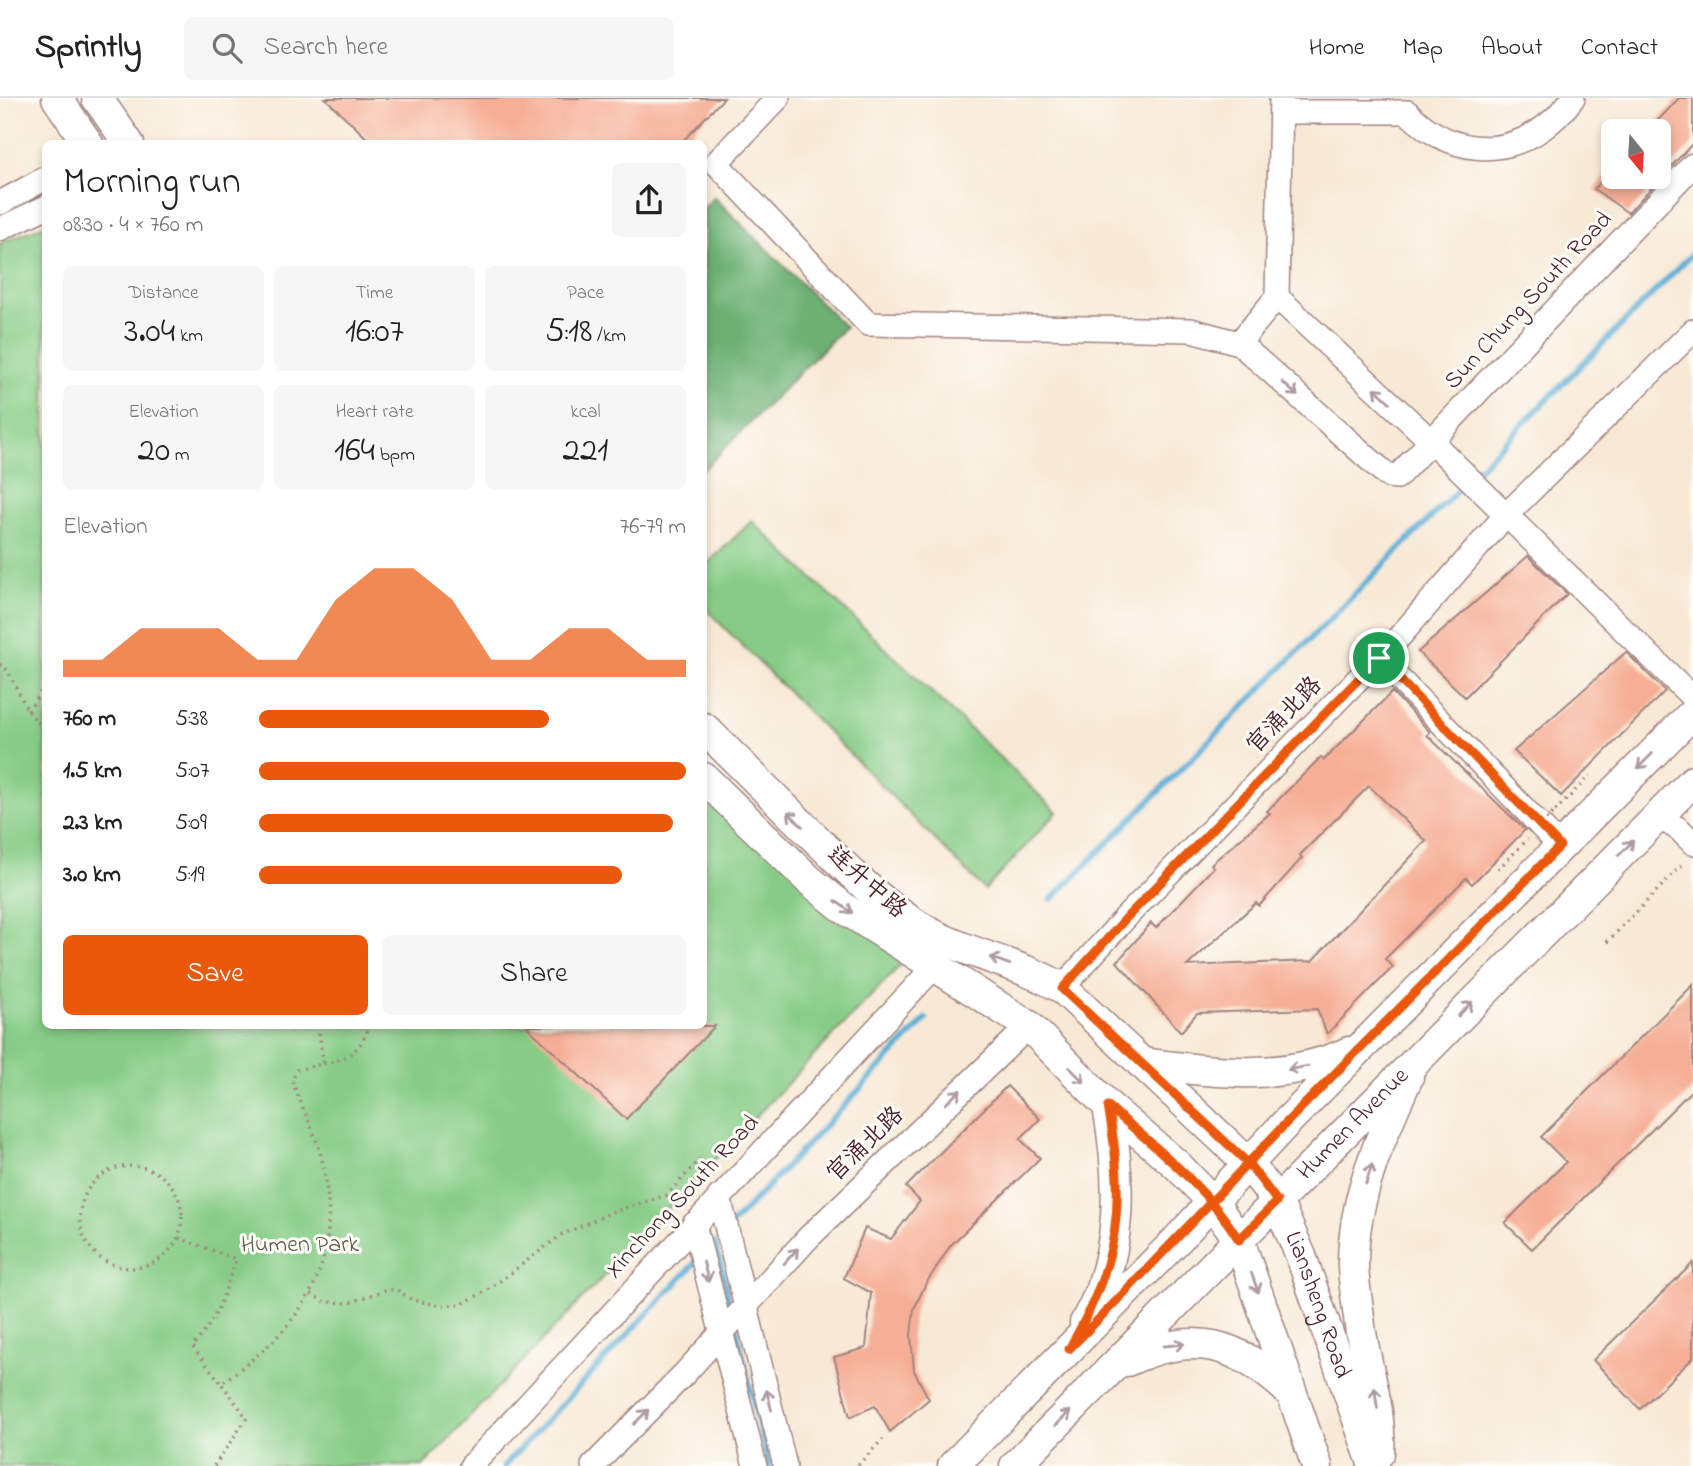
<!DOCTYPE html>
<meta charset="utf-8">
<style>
body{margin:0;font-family:"Indie Flower","LXGW WenKai TC",sans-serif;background:#f6f6f6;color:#222;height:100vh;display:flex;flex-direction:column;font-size:26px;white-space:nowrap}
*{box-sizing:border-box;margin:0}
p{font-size:23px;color:#767676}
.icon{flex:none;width:38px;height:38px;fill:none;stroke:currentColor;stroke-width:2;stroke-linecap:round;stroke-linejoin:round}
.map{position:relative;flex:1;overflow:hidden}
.sheet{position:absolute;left:42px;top:42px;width:665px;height:889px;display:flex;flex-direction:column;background:#fff;border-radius:10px;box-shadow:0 4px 10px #0003}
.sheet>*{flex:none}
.needle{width:46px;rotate:162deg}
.tools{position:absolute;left:1601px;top:21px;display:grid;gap:14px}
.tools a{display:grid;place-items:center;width:70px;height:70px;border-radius:10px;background:#fff;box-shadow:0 4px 10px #0003;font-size:35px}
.pin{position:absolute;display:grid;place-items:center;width:60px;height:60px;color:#fff;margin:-30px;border:4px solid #fff;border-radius:50%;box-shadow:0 2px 7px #0007}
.round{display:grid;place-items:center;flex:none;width:74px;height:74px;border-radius:10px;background:#f6f6f6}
.summary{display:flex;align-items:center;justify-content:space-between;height:119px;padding:0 21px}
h1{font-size:38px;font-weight:600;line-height:52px}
.stats{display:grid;grid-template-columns:repeat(3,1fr);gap:10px;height:119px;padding:7px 21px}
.stats div{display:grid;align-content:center;border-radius:10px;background:#f6f6f6;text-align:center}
.stats b{font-size:35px;font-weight:600}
.stats small{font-size:19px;font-weight:400}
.stats p{font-size:19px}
.chart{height:196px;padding:14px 21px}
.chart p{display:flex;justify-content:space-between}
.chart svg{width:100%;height:126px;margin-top:7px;fill:#ea580c;opacity:.7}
.action{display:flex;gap:14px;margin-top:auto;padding:14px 21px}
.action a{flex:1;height:80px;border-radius:10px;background:#ea580c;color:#fff;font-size:28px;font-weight:600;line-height:80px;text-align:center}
.action a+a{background:#f6f6f6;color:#222}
ul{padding:0 21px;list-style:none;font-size:23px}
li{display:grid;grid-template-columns:112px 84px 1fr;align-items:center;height:52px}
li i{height:18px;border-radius:9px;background:#ea580c}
header{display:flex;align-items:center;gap:42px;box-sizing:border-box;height:98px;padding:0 35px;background:#fff;border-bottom:2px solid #e0e0e0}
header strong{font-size:33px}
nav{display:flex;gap:38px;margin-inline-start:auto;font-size:24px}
.search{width:490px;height:63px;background:#f6f6f6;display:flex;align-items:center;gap:18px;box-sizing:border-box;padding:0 24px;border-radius:10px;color:#767676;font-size:26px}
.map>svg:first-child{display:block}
</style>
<header>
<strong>Sprintly</strong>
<div class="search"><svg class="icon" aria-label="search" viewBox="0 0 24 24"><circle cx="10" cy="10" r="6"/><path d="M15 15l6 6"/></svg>Search here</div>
<nav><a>Home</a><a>Map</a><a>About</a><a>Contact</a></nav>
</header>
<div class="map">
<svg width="1693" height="1368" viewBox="0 0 1693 1368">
<rect width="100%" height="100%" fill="#fdfcf7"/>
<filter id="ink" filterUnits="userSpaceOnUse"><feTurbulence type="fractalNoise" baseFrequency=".0143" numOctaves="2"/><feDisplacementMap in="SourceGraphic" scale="14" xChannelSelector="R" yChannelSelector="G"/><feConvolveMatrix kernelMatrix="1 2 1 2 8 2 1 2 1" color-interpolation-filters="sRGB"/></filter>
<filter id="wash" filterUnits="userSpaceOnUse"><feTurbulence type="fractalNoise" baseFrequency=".00686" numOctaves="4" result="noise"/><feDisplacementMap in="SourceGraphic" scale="28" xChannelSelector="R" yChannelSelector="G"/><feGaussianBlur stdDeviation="1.57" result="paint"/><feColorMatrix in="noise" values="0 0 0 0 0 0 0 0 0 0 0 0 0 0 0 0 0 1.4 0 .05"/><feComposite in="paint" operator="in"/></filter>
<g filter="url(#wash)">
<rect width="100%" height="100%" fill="#f8e9d6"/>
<g fill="#86cc86" stroke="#687658" stroke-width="2">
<path d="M 45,127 L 46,928 L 704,928 L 704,667 L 905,862 L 423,1368 L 0,1368 L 0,145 Z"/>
<path d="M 752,423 L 1057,714 L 985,792 L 704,509 L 704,469 Z"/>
</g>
<path fill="#6cb073" stroke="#5b684f" stroke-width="2" d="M 714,99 L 845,229 L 704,371 L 704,110 Z"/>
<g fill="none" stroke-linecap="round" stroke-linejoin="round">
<g stroke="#5badd6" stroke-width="6">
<path d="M 1472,377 L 1693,155"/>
<path d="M 1052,801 L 1465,385"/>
<path d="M 731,1127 L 926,921"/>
<path d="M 715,1144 L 732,1216"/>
<path d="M 735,1227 L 769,1368"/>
<path d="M 504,1368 L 697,1163"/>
</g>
</g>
<g id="blocks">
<g fill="#f6af96" fill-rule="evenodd">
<path d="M 325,0 L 724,0 L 680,46 L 373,46 Z"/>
<path d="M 1679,0 L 1693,0 L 1693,45 L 1628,115 L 1594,91 L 1605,79 L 1659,79 L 1659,33 L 1648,33 Z"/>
<path d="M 1528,458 L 1567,496 L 1465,599 L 1418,554 Z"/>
<path d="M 1626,554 L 1665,593 L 1561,698 L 1514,653 Z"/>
<path d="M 1392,594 L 1430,634 L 1427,637 L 1525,732 L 1472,786 L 1466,780 L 1385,861 L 1393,869 L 1327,936 L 1317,911 L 1197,915 L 1181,934 L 1117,864 L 1151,825 L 1156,830 L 1214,769 L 1211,766 L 1270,715 L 1267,713 L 1321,659 L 1324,662 ZM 1369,688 L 1426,743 L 1312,863 L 1187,868 L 1256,805 L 1259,808 L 1302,760 L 1300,757 Z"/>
<path d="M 1693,887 L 1693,991 L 1532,1151 L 1505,1125 L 1566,1064 L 1541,1039 Z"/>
<path d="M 526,928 L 715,928 L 626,1021 Z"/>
<path d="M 1007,988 L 1040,1021 L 1020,1041 L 1040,1060 L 951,1147 L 925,1187 L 914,1211 L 911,1237 L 914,1273 L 929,1301 L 890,1334 L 875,1308 L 850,1319 L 834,1259 L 866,1250 L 871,1195 L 844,1180 L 865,1130 L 891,1141 L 920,1103 L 906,1089 Z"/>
<path d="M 1693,1165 L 1693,1260 L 1640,1311 L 1593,1262 Z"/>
</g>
</g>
</g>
<g filter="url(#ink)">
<use href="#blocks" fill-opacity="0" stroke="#a18480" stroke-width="2"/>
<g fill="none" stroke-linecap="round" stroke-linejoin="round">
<g stroke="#a18480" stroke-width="26">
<g id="minor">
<path d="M 778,0 L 716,65 L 868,226 L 1191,232 L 1239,245 L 1277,199 L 1281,0"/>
<path d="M 1281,14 L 1407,14 C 1460,67 1529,60 1573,0"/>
<path d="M 0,105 L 46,80"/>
<path d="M 0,131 L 46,109"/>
<path d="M 1277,199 L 1432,344 L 1693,600"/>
<path d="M 1239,245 L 1388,378 L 1397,379 L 1693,67"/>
<path d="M 1379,560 L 1560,748"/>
<path d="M 1658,718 L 1680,732 L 1693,745"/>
<path d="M 1062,890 L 1127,818 L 1401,537 L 1505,418 L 1693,233"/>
<path d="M 719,1099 L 785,1368"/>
<path d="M 694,1126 L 755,1368"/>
<path d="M 471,1368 L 935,868"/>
<path d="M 593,1368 L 685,1275 L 808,1140 L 1029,928"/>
</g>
</g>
<g stroke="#a18480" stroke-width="33">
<g id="major">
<path d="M 57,0 L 88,46"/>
<path d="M 97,0 L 129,46"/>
<path id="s1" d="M 704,630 C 739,665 775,700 810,735 C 844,768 879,804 920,829 C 964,856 1017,864 1062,890 L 1248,1065 L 1277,1103 L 1301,1158 L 1374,1368"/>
<path d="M 704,680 L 809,782 L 845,811 L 1029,928 L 1108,1008 L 1177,1067 L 1212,1103 L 1239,1142 L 1317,1368"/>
<path d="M 1141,965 C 1210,973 1284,985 1349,954"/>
<path d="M 1085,1225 C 1124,1157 1121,1082 1108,1008"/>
<path d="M 1127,1263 C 1195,1231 1237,1245 1290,1294"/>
<path d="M 1379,1355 C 1382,1310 1366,1271 1360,1228 C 1358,1208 1354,1188 1353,1169 C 1352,1102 1381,1038 1408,979"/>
<path d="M 953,1368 L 1176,1143 L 1286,1025 L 1693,615"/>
<path id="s2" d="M 1015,1368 L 1693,683"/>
</g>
</g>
<g stroke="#a18480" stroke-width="3.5" stroke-dasharray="2 5" stroke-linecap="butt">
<path d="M 0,566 L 8,573 L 28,613 L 46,633"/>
<path d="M 28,613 L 46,586"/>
<path d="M 1555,713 L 1590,678"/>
<path d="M 1498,771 L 1528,741"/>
<path d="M 1607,844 L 1684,765"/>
<path d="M 318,928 L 324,968"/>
<circle cx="131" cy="1119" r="51"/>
<path d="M 179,1140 L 236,1161 C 225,1192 217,1225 192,1248 L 221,1285"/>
<path d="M 311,1196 L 325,1204 L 349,1205 L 388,1191 L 399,1193 L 412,1202 L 438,1207 L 460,1207 L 488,1192 L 561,1137 L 612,1114 L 667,1097 L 701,1060"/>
<path d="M 858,1367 L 883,1341"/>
<path d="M 214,1368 L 247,1320 L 221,1285 C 307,1225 346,1166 321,1058 C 315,1032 300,1007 292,982 L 297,972 C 329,962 356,968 369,928"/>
</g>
<use href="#minor" stroke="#fff" stroke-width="23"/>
<use href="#major" stroke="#fff" stroke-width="30"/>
<path stroke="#a18480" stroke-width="3.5" stroke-dasharray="2 5" stroke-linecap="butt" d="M 1537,732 L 1555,713"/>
</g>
<defs><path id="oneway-shaft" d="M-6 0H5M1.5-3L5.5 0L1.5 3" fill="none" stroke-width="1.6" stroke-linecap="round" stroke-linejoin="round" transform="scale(1.75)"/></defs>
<g stroke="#ae9aa0">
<use href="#oneway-shaft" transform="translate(1290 291) rotate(42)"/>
<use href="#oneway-shaft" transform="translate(1382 297) rotate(-137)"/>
<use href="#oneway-shaft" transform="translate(1645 663) rotate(135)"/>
<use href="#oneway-shaft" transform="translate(795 721) rotate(-135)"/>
<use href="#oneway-shaft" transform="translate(1626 750) rotate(-45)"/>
<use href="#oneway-shaft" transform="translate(844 809) rotate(36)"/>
<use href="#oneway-shaft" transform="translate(1000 863) rotate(-160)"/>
<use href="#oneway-shaft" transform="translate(1465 911) rotate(-45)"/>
<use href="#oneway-shaft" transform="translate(1298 970) rotate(170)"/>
<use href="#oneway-shaft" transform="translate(1077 977) rotate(45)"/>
<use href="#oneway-shaft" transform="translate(953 999) rotate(-43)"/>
<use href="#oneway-shaft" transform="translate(1369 1076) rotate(-72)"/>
<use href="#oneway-shaft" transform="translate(791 1158) rotate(-48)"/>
<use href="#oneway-shaft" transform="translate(706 1174) rotate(76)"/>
<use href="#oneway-shaft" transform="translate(1255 1185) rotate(70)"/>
<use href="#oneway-shaft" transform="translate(1174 1247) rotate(-6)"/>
<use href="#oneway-shaft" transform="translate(1376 1300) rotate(-98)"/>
<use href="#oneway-shaft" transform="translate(769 1302) rotate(-104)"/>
<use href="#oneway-shaft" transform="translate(641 1319) rotate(-45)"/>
<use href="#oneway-shaft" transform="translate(1063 1320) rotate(-45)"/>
</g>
</g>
<g fill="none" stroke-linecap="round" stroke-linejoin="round" filter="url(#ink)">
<g stroke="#fff" stroke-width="14">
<path id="route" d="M 1379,560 L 1560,748 L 1286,1025 C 1214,1101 1143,1177 1069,1251 C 1120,1163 1126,1106 1108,1008 C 1155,1049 1206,1088 1239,1142 L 1277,1103 L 1248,1065 L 1062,891 L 1128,818 L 1379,560"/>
</g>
<use href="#route" stroke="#ea580c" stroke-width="9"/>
</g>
<g text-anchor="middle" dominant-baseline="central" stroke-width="6" stroke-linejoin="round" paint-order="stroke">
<g font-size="24" fill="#4a1f2b" stroke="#fdfcf7">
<text transform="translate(1529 203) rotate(-47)">Sun Chung South Road</text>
<text transform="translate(1285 618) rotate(-46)">官涌北路</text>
<text transform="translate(866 785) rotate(41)">连升中路</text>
<text stroke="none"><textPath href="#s2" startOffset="481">Humen Avenue</textPath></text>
<text transform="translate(866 1047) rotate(-44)">官涌北路</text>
<text transform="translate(683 1099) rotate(-47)">Xinchong South Road</text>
<text stroke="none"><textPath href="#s1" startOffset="864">Liansheng Road</textPath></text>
</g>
<g font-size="24" fill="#5f5c4b" stroke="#fdfcf7">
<text x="300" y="1147">Humen Park</text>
</g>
</g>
</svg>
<div class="tools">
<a><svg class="needle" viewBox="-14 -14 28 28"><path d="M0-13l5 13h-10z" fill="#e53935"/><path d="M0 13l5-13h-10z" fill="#767676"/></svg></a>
</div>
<div class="pin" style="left:1379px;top:560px;background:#1e9e55"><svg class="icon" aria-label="arrive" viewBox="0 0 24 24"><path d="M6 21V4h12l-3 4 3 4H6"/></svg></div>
<section class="sheet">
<div class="summary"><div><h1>Morning run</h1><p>08:30 · 4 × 760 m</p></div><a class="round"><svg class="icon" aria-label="share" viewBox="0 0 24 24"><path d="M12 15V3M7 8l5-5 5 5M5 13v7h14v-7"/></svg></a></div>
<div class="stats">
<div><p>Distance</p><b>3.04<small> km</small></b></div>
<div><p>Time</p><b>16:07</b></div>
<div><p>Pace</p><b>5:18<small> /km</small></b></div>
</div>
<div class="stats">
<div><p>Elevation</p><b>20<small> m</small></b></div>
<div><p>Heart rate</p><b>164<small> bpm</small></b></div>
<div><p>kcal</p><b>221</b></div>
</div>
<div class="chart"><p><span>Elevation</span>76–79 m</p>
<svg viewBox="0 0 160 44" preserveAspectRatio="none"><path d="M0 44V38L10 38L20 27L30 27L40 27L50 38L60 38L70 17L80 6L90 6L100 17L110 38L120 38L130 27L140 27L150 38L160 38V44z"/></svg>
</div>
<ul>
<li><b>760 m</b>5:38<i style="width:68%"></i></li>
<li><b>1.5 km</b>5:07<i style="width:100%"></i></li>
<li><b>2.3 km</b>5:09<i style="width:97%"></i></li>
<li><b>3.0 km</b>5:19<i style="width:85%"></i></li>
</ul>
<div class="action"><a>Save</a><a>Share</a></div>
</section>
</div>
